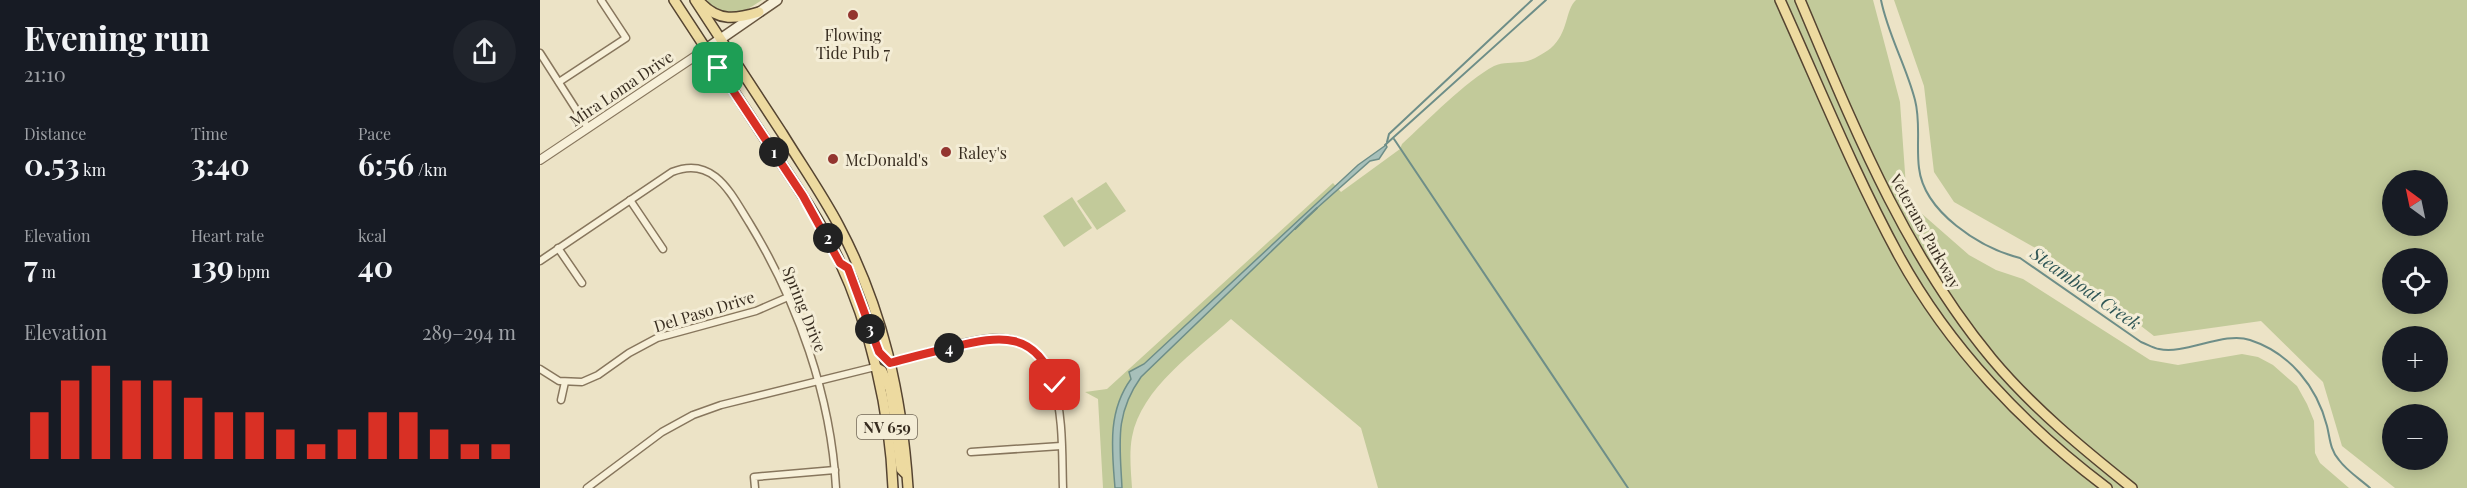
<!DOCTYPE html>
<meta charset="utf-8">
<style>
body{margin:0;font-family:"Playfair Display",serif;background:#20242c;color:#f1f3f6;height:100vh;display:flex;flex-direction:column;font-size:22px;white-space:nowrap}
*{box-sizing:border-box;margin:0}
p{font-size:20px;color:#9ea1a6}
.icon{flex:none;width:33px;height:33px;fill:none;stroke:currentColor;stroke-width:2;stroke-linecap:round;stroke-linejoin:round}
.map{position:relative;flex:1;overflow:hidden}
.panel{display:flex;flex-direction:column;background:#171b24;width:540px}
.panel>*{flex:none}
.needle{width:39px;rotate:327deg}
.controls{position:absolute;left:1842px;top:170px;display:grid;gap:12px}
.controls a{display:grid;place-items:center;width:66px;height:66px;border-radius:50%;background:#171b24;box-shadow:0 3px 15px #0003;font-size:30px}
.pin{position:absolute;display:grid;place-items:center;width:51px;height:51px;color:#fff;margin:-26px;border-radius:12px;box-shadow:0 3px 9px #0006}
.km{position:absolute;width:30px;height:30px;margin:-15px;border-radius:50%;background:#222;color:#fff;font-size:16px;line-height:30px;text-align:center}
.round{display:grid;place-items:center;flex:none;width:63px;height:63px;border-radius:32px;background:#20242c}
.headline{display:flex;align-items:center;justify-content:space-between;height:102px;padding:0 24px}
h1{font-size:33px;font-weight:700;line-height:45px}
.figures{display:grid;grid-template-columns:repeat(3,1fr);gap:9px;height:102px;padding:6px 24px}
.figures div{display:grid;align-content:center}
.figures b{font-size:30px;font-weight:700}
.figures small{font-size:16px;font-weight:400}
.figures p{font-size:16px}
.chart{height:168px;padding:12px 24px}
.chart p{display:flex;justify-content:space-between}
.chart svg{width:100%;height:108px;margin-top:6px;stroke:#d93025;stroke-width:6}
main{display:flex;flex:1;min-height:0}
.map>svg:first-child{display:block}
</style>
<main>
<section class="panel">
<div class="headline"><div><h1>Evening run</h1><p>21:10</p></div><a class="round"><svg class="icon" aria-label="share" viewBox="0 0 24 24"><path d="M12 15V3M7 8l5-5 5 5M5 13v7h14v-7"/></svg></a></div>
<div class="figures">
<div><p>Distance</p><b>0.53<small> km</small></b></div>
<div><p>Time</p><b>3:40</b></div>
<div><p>Pace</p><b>6:56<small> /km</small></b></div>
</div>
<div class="figures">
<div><p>Elevation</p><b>7<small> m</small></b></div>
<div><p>Heart rate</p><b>139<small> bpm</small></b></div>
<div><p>kcal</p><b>40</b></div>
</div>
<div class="chart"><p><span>Elevation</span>289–294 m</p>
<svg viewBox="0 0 160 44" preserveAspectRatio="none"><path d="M5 44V25M15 44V12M25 44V6M35 44V12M45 44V12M55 44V19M65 44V25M75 44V25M85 44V32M95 44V38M105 44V32M115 44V25M125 44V25M135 44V32M145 44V38M155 44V38"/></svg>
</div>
</section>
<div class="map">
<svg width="1927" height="488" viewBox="0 0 1927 488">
<rect width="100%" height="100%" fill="#ece3c6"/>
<g fill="#c2ca9a" fill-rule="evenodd">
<path d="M 167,0 L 222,0 C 202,13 184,25 167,0 Z"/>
<path d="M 1036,0 L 1333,0 L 1360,102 L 1366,187 L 1373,206 L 1429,255 L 1456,270 L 1483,279 L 1610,360 L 1638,365 L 1702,354 L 1718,357 L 1733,365 L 1757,386 L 1767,404 L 1774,421 L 1775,453 L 1780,463 L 1809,488 L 838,488 L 821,428 L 691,319 C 656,351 601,388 592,437 C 589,453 591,472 592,488 L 563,488 L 558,399 L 545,392 L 567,389 L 793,183 L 801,192 L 860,149 L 862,144 C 887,121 926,81 954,66 C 963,62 973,63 982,62 C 992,61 1003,54 1011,48 C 1029,32 1025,10 1036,0 Z"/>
<path d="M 1354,0 L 1927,0 L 1927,488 L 1855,488 L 1802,446 L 1783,382 L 1721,321 L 1614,336 L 1513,258 L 1414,202 L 1394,172 L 1384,86 ZM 1852,180 L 1898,180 L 1898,225 L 1852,225 ZM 1852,258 L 1898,258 L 1898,303 L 1852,303 ZM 1852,336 L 1898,336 L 1898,381 L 1852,381 ZM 1852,414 L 1898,414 L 1898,459 L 1852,459 Z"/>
<path d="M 566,182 L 586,211 L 557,230 L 537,201 Z"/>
<path d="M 532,197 L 552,228 L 524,247 L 503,216 Z"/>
</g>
<path fill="#a7c0ba" stroke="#6e8e88" stroke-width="1.5" d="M 846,145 L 847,147 L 839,159 L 830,161 L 768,216 L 601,377 C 574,415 580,444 582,488 L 575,488 C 572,450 567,412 591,379 L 589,372 L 604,364 L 818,165 Z"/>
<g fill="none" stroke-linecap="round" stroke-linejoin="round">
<g stroke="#6e8e88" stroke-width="2">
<path d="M 1341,0 C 1348,35 1366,65 1375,100 C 1381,123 1376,145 1379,168 C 1384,212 1440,248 1480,258 L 1601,342 C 1607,344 1613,348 1619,349 C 1645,355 1684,331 1710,340 C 1750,353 1777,387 1787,426 C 1790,438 1790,450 1799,460 C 1807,471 1820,479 1830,488"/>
<path d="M 854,139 L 1088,488"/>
<path d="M 847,142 L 849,134 L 992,0"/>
<path d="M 845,145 L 1006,0"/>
<path d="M 755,229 L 777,208"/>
</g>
<g stroke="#87765d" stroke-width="9">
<g id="minor">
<path d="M 0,53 L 48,128"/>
<path d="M 19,82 L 86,38 L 61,0"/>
<path d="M 90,200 L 123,249"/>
<path d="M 18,248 L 42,283"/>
<path d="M 0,261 L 132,172 C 174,155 191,194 210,224 C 258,303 291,396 296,488"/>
<path d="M 350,363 C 380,355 424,340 453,338 C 529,334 521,437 523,488"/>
<path d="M 0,369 L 19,381 L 42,382 L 58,375 L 89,353 L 117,338 L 216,311 L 248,297"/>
<path d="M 21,400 L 25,382"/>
<path d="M 431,452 L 521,446"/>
<path d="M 47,488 L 122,432 L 153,415 L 181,405 L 335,367"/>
<path d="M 215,488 L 214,477 L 295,470"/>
</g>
</g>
<g stroke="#87765d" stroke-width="10">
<path id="tertiary" d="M 0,160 L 166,49"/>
</g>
<g stroke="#695740" stroke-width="12">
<path id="secondary" d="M 166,49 L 237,0"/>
</g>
<g stroke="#554431" stroke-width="12">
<g id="primary">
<path d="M 134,0 C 165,48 198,97 229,145 C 254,182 279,218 298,258 C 331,328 350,411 353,488"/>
<path d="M 155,0 C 184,44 213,89 242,133 C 261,164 282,194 299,226 C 343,309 362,396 368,488"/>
<path d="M 1240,0 C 1279,86 1314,173 1359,256 C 1409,347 1484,426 1567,488"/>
<path d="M 1260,0 C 1313,125 1364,253 1452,359 C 1493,408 1542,448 1592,488"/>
<path d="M 161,3 C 179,22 196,19 219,12"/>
<path d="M 331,330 C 335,343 338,356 350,363"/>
<path d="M 335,367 L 342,371 L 350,389 L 354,414 L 361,469 L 365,473"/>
</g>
</g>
<use href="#minor" stroke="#f7f0d9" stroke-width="6"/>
<use href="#tertiary" stroke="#f7f0d9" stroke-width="8"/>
<use href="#secondary" stroke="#f7f0d9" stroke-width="9"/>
<use href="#primary" stroke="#eddaa0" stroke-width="9"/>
</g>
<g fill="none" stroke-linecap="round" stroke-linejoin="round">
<g stroke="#fff" stroke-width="12">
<path id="route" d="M 178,68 L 263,196 L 300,263 L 308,268 L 339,352 L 350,363 C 371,357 392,352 413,347 C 461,335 496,331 515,385"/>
</g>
<use href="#route" stroke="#d93025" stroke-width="8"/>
</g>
<g fill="#93352f" stroke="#f4edd6" stroke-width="2">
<circle cx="313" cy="15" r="6"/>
<circle cx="406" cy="152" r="6"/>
<circle cx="293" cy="159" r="6"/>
</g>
<g text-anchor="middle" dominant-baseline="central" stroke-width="6" stroke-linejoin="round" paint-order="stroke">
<rect fill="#f4edd6" stroke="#706757" stroke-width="1.5" x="317" y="415" width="60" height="24" rx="4.5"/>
<g font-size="15" font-weight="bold" fill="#382d20">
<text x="347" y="427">NV 659</text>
</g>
<g font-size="16" fill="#382d20" stroke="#f4edd6" text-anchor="start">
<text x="313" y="34" text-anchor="middle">Flowing<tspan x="313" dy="18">Tide Pub 7</tspan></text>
<text x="418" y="152">Raley's</text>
<text x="305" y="159">McDonald's</text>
</g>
<g font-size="16" fill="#382d20" stroke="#f4edd6">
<text transform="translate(81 88) rotate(-34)">Mira Loma Drive</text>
<text transform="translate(1386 231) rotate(61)">Veterans Parkway</text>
<text transform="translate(265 309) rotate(68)">Spring Drive</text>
<text transform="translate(164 311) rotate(-17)">Del Paso Drive</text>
</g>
<g font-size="18" font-style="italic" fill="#305757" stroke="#f4edd6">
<text transform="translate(1546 288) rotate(35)">Steamboat Creek</text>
</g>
</g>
</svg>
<div class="controls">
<a><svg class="needle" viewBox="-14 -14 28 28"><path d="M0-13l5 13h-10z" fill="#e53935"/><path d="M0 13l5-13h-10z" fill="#9ea1a6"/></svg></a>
<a><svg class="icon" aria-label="locate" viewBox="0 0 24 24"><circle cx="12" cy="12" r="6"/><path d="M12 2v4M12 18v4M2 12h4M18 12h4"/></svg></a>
<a>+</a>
<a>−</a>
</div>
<div class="pin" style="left:178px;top:68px;background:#1e9e55"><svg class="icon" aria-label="arrive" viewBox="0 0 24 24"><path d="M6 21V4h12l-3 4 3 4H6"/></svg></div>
<div class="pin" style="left:515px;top:385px;background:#d93025"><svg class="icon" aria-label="check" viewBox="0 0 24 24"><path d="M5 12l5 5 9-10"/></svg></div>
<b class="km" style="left:234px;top:152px">1</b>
<b class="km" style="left:288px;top:238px">2</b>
<b class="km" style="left:330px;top:329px">3</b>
<b class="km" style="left:409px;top:348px">4</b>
</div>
</main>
